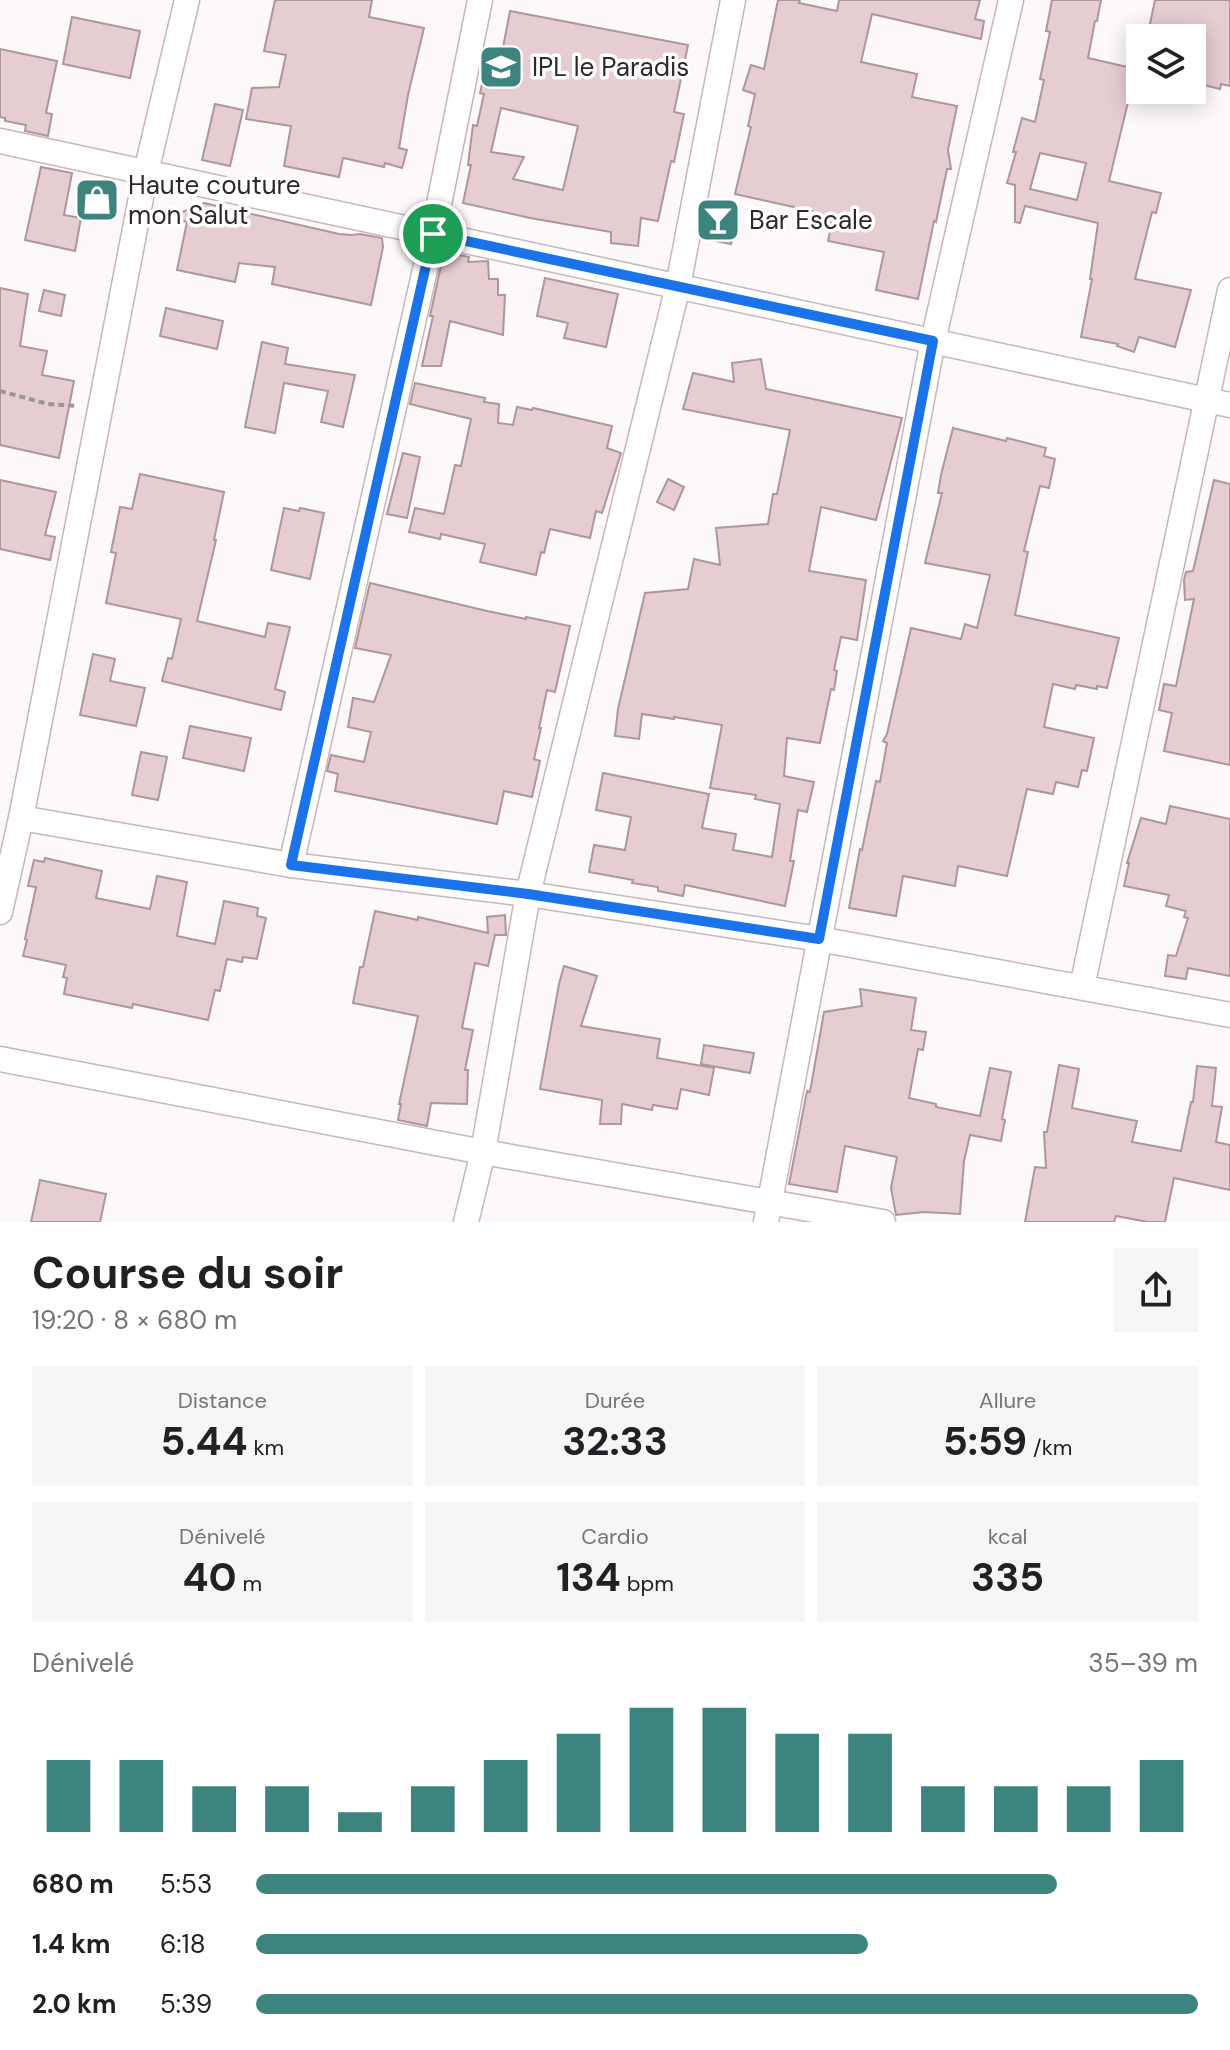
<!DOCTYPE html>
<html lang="fr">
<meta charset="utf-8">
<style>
body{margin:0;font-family:"DM Sans",sans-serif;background:#f6f6f6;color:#202124;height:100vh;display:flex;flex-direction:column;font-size:30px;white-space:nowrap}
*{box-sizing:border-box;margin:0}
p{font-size:26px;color:#757577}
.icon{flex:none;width:44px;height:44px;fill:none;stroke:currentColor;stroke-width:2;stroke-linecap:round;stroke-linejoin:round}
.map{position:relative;height:1222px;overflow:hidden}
.panel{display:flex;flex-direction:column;background:#fff;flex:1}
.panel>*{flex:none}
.buttons{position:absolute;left:1126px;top:24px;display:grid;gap:16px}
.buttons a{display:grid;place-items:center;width:80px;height:80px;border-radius:0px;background:#fff;box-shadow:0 4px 20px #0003;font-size:40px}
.pin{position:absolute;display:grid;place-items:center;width:68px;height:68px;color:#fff;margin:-34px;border:4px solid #fff;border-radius:50%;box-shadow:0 2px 8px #0007}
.round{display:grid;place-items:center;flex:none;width:84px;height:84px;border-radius:0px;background:#f6f6f6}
.summary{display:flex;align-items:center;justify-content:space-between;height:136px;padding:0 32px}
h1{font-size:44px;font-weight:700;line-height:60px}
.metrics{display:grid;grid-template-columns:repeat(3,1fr);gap:12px;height:136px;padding:8px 32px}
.metrics div{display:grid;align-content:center;border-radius:0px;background:#f6f6f6;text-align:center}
.metrics b{font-size:40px;font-weight:700}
.metrics small{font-size:22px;font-weight:400}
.metrics p{font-size:22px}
.chart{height:224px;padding:16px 32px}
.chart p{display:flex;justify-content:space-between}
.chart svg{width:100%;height:144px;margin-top:8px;stroke:#3e847e;stroke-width:6}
ul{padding:0 32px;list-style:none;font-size:26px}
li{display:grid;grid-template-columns:128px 96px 1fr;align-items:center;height:60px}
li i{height:20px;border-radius:10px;background:#3e847e}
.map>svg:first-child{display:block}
</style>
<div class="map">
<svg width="1230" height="1222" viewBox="0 0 1230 1222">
<rect width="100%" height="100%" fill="#fdf8f9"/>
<g fill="#e6cdd1" stroke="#ae969a" stroke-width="2" fill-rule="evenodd">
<path d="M 275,0 L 372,0 L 369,17 L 424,28 L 408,95 L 399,148 L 407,150 L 402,168 L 385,163 L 384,167 L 343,158 L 339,177 L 284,166 L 291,126 L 246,119 L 252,88 L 279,87 L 286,55 L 264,51 Z"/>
<path d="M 778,0 L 800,0 L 799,3 L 837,11 L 839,0 L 980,0 L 975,19 L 984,21 L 981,39 L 872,14 L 861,62 L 917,74 L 912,97 L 957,106 L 948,150 L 951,169 L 947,169 L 936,222 L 934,221 L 918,299 L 876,290 L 884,252 L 828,241 L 832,222 L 810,218 L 812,211 L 735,194 L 751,127 L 748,126 L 755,94 L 743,90 L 751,65 L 764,69 Z"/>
<path d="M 1052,0 L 1101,0 L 1097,21 L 1095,21 L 1088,58 L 1136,69 L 1109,181 L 1161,193 L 1156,213 L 1152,212 L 1135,279 L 1191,290 L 1175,347 L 1139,337 L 1134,352 L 1117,346 L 1118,344 L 1081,337 L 1092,279 L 1090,279 L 1098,223 L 1025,206 L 1020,223 L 1015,222 L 1015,185 L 1007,183 L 1016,152 L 1013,152 L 1022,118 L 1035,122 L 1044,80 L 1040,79 L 1050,32 L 1046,31 ZM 1040,153 L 1086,163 L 1077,200 L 1030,189 Z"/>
<path d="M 1155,0 L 1230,0 L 1230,86 L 1221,84 L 1220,89 L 1192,82 L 1192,38 L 1147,38 Z"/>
<path d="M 510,11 L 688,45 L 674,112 L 684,114 L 674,162 L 671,161 L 658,221 L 641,218 L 638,246 L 611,243 L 611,232 L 530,218 L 463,203 L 471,165 L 468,165 L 473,125 L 477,126 L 484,94 L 480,93 L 489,55 L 501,58 ZM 501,108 L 578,126 L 563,190 L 513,179 L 524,157 L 491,152 Z"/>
<path d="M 72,17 L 140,31 L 130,78 L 63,64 Z"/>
<path d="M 0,49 L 57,61 L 46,113 L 52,114 L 48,136 L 25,131 L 26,125 L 5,121 L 5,118 L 0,117 Z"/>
<path d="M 215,104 L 243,110 L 230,166 L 202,160 Z"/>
<path d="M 41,167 L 72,173 L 64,215 L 81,218 L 75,251 L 25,240 Z"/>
<path d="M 204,203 L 339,234 L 352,235 L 360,234 L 382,238 L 383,247 L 371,305 L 272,284 L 275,267 L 239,263 L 235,282 L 177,270 L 187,222 L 170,217 Z"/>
<path d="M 716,214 L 736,218 L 731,244 L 711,240 Z"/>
<path d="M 444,252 L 469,257 L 468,262 L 488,261 L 489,279 L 498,279 L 498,295 L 505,295 L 503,335 L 450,321 L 441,366 L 422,366 L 433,316 L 430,316 Z"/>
<path d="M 545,278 L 618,294 L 606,347 L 564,338 L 568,323 L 537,316 Z"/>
<path d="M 0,288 L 28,294 L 20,346 L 47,351 L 42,375 L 74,381 L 59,458 L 0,445 Z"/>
<path d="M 44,290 L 65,295 L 61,316 L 39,311 Z"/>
<path d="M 166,308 L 223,321 L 217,349 L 160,336 Z"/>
<path d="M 262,342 L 288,348 L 285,364 L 355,375 L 343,427 L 321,422 L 328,391 L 284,383 L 275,433 L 245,427 Z"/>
<path d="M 761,359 L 766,389 L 902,418 L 876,520 L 821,507 L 809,571 L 866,580 L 857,640 L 841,637 L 834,670 L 837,671 L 834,690 L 831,689 L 820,743 L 787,738 L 784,776 L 814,782 L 807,812 L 798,810 L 790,861 L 794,861 L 785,906 L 685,885 L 683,896 L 658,891 L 658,887 L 632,883 L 633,880 L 589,872 L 594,845 L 625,850 L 631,817 L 596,810 L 603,773 L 709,794 L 702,828 L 736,834 L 733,850 L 772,857 L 780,804 L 755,799 L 756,795 L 710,788 L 722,725 L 674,717 L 674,719 L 642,714 L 639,739 L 615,736 L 618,709 L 645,593 L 688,589 L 694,559 L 720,565 L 716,528 L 768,524 L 773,494 L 777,494 L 790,430 L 683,409 L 693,373 L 734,382 L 732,363 Z"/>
<path d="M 415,383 L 485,398 L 484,402 L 499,404 L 498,423 L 513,425 L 517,407 L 532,410 L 533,408 L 612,426 L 607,448 L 621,453 L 602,513 L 596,511 L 590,538 L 550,529 L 544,553 L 541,552 L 536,575 L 480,562 L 485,544 L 441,534 L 440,539 L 409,532 L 415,508 L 444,514 L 455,465 L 461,466 L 471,419 L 410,404 Z"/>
<path d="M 953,428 L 1006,441 L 1007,438 L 1046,448 L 1044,456 L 1055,459 L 1049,488 L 1040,486 L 1033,514 L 1024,551 L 1028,552 L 1015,615 L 1119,638 L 1107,688 L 1097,686 L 1097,689 L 1076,685 L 1075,689 L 1053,684 L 1044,727 L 1094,738 L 1087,771 L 1082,770 L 1078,787 L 1056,782 L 1053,794 L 1027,789 L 1007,876 L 958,866 L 955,886 L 903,876 L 896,916 L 849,908 L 860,849 L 862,850 L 876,781 L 880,782 L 887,743 L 883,741 L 887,734 L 911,628 L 961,639 L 965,624 L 977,628 L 990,575 L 925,563 L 942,493 L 938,493 L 941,475 Z"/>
<path d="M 403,453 L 420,457 L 407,518 L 387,514 Z"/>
<path d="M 140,474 L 224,492 L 214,540 L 216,540 L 197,621 L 265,637 L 268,623 L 290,627 L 275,689 L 285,692 L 281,710 L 162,681 L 168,658 L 172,659 L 181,619 L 106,603 L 116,553 L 111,552 L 120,507 L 132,509 Z"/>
<path d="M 668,479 L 684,487 L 674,510 L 657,502 Z"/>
<path d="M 0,480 L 56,492 L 45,535 L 55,537 L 50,560 L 0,549 Z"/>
<path d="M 1214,480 L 1230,484 L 1230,765 L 1164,751 L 1172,713 L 1159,710 L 1164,684 L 1176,686 L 1194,599 L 1185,600 L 1184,580 L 1186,572 L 1193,571 Z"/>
<path d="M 284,508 L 299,511 L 300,508 L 324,513 L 310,579 L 271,570 Z"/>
<path d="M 370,583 L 487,611 L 526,619 L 526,617 L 570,626 L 555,692 L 547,690 L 539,728 L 541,728 L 534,759 L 540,761 L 532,797 L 504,791 L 497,824 L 335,791 L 338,774 L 327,771 L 331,755 L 364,762 L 371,732 L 348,727 L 353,698 L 374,702 L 391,655 L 355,648 Z"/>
<path d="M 93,654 L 115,659 L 110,681 L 145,688 L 136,726 L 80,715 Z"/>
<path d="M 190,726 L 251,738 L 244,771 L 183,758 Z"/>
<path d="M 141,752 L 167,757 L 158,800 L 132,795 Z"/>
<path d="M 1170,806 L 1230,819 L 1230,976 L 1188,968 L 1186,979 L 1165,976 L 1168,955 L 1176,956 L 1188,918 L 1184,917 L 1186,911 L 1166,906 L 1169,895 L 1124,886 L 1129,863 L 1127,863 L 1141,818 L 1166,824 Z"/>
<path d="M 45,858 L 102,871 L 96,898 L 150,909 L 157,876 L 187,882 L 177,936 L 215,944 L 224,901 L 258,908 L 257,916 L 266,918 L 257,959 L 243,957 L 242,962 L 227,959 L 220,991 L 215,990 L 208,1020 L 133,1004 L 132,1008 L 64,994 L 67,978 L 63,977 L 66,965 L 23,956 L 27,940 L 25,939 L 36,887 L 28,886 L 34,860 L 44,862 Z"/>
<path d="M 375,911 L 418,920 L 418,917 L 488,933 L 487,917 L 505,915 L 506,935 L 495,935 L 488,966 L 475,963 L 462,1028 L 473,1030 L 465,1070 L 468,1070 L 467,1104 L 431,1103 L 427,1126 L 398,1120 L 401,1104 L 399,1104 L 418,1016 L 353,1003 L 360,967 L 363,967 Z"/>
<path d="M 564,966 L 597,976 L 581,1026 L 660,1039 L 657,1058 L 714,1068 L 709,1095 L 681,1089 L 677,1109 L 653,1105 L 652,1110 L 622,1104 L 621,1124 L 600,1124 L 602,1100 L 540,1089 L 559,984 Z"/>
<path d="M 860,989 L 916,998 L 911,1030 L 926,1032 L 923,1050 L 918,1049 L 909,1098 L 936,1104 L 936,1107 L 980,1116 L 990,1068 L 1011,1072 L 1002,1119 L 1005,1120 L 1001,1141 L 970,1135 L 964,1161 L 960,1214 L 924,1212 L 896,1215 L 891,1188 L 897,1157 L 845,1146 L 837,1192 L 789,1184 L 807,1091 L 810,1092 L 824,1012 L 862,1006 Z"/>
<path d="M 704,1045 L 754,1053 L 750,1073 L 701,1064 Z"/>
<path d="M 1059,1065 L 1079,1069 L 1072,1108 L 1137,1121 L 1132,1142 L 1181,1151 L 1191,1102 L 1193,1102 L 1197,1066 L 1216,1068 L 1212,1106 L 1222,1107 L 1216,1142 L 1230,1145 L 1230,1190 L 1174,1178 L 1165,1222 L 1148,1222 L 1116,1216 L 1114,1222 L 1025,1222 L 1035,1167 L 1046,1168 L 1044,1132 L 1047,1132 Z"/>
<path d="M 40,1180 L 106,1194 L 100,1222 L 31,1222 Z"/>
</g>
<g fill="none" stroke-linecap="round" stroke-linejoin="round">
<g stroke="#cdb4b8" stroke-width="27">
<g id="street">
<path d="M 0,141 L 1230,405"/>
<path d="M 21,818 L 291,865 L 528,894 L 819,939 L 1230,1015"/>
<path d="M 291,865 L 433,234 L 480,0"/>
<path d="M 0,912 L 21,818 L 146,172 L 187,0"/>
<path d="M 1082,987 L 1230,290"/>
<path d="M 0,1059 L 483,1152 L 883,1222"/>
<path d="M 466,1222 L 483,1152 L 528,894 L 678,286 L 733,0"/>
<path d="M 766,1222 L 933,341 L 1011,0"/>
</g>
</g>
<path stroke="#9c9596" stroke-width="4" stroke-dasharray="6 4" stroke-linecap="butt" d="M 0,391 L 48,404 L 78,406"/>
<use href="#street" stroke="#fff" stroke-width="24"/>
</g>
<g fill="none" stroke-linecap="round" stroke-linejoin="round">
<g stroke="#fff" stroke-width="16">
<path id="route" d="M 433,234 L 933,341 L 819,939 L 528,894 L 291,865 Z"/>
</g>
<use href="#route" stroke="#1a73e8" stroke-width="10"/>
</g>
<defs>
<g id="school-square" transform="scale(2.3)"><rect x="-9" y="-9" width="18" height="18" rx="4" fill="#3e847e" stroke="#fff"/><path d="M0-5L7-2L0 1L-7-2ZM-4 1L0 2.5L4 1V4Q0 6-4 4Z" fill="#fff"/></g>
<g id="shop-square" transform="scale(2.3)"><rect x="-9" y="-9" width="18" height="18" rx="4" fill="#3e847e" stroke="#fff"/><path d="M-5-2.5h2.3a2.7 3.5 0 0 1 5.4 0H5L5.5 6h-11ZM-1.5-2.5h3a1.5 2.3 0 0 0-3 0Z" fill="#fff"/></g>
<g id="bar-square" transform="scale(2.3)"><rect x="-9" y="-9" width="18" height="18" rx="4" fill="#3e847e" stroke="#fff"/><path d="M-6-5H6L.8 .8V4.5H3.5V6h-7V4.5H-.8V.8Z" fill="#fff"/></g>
</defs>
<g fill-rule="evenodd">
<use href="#school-square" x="501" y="67"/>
<use href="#shop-square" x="97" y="200"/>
<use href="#bar-square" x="718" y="220"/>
</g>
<g text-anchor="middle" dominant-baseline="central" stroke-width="7" stroke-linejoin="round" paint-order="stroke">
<g font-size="26" fill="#302728" stroke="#fff" text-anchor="start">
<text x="532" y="67">IPL le Paradis</text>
<text x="128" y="185">Haute couture<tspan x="128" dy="30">mon Salut</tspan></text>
<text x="749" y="220">Bar Escale</text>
</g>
</g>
</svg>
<div class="buttons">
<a><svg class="icon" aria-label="layers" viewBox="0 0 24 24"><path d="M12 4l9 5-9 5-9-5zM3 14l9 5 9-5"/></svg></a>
</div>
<div class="pin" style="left:433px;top:234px;background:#1e9e55"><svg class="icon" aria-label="arrive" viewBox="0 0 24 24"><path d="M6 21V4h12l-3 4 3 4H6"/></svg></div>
</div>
<section class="panel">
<div class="summary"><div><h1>Course du soir</h1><p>19:20 · 8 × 680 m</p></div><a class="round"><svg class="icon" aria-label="share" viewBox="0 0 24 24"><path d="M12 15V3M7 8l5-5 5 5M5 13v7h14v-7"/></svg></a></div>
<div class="metrics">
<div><p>Distance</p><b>5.44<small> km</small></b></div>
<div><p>Durée</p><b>32:33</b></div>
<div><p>Allure</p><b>5:59<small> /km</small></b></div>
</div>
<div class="metrics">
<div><p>Dénivelé</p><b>40<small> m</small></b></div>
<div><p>Cardio</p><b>134<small> bpm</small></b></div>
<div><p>kcal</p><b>335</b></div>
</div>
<div class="chart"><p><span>Dénivelé</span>35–39 m</p>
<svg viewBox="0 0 160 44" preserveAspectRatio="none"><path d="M5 44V22M15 44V22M25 44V30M35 44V30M45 44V38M55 44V30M65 44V22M75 44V14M85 44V6M95 44V6M105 44V14M115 44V14M125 44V30M135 44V30M145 44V30M155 44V22"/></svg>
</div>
<ul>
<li><b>680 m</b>5:53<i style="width:85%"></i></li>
<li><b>1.4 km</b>6:18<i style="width:65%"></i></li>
<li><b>2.0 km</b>5:39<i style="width:100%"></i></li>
</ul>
</section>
